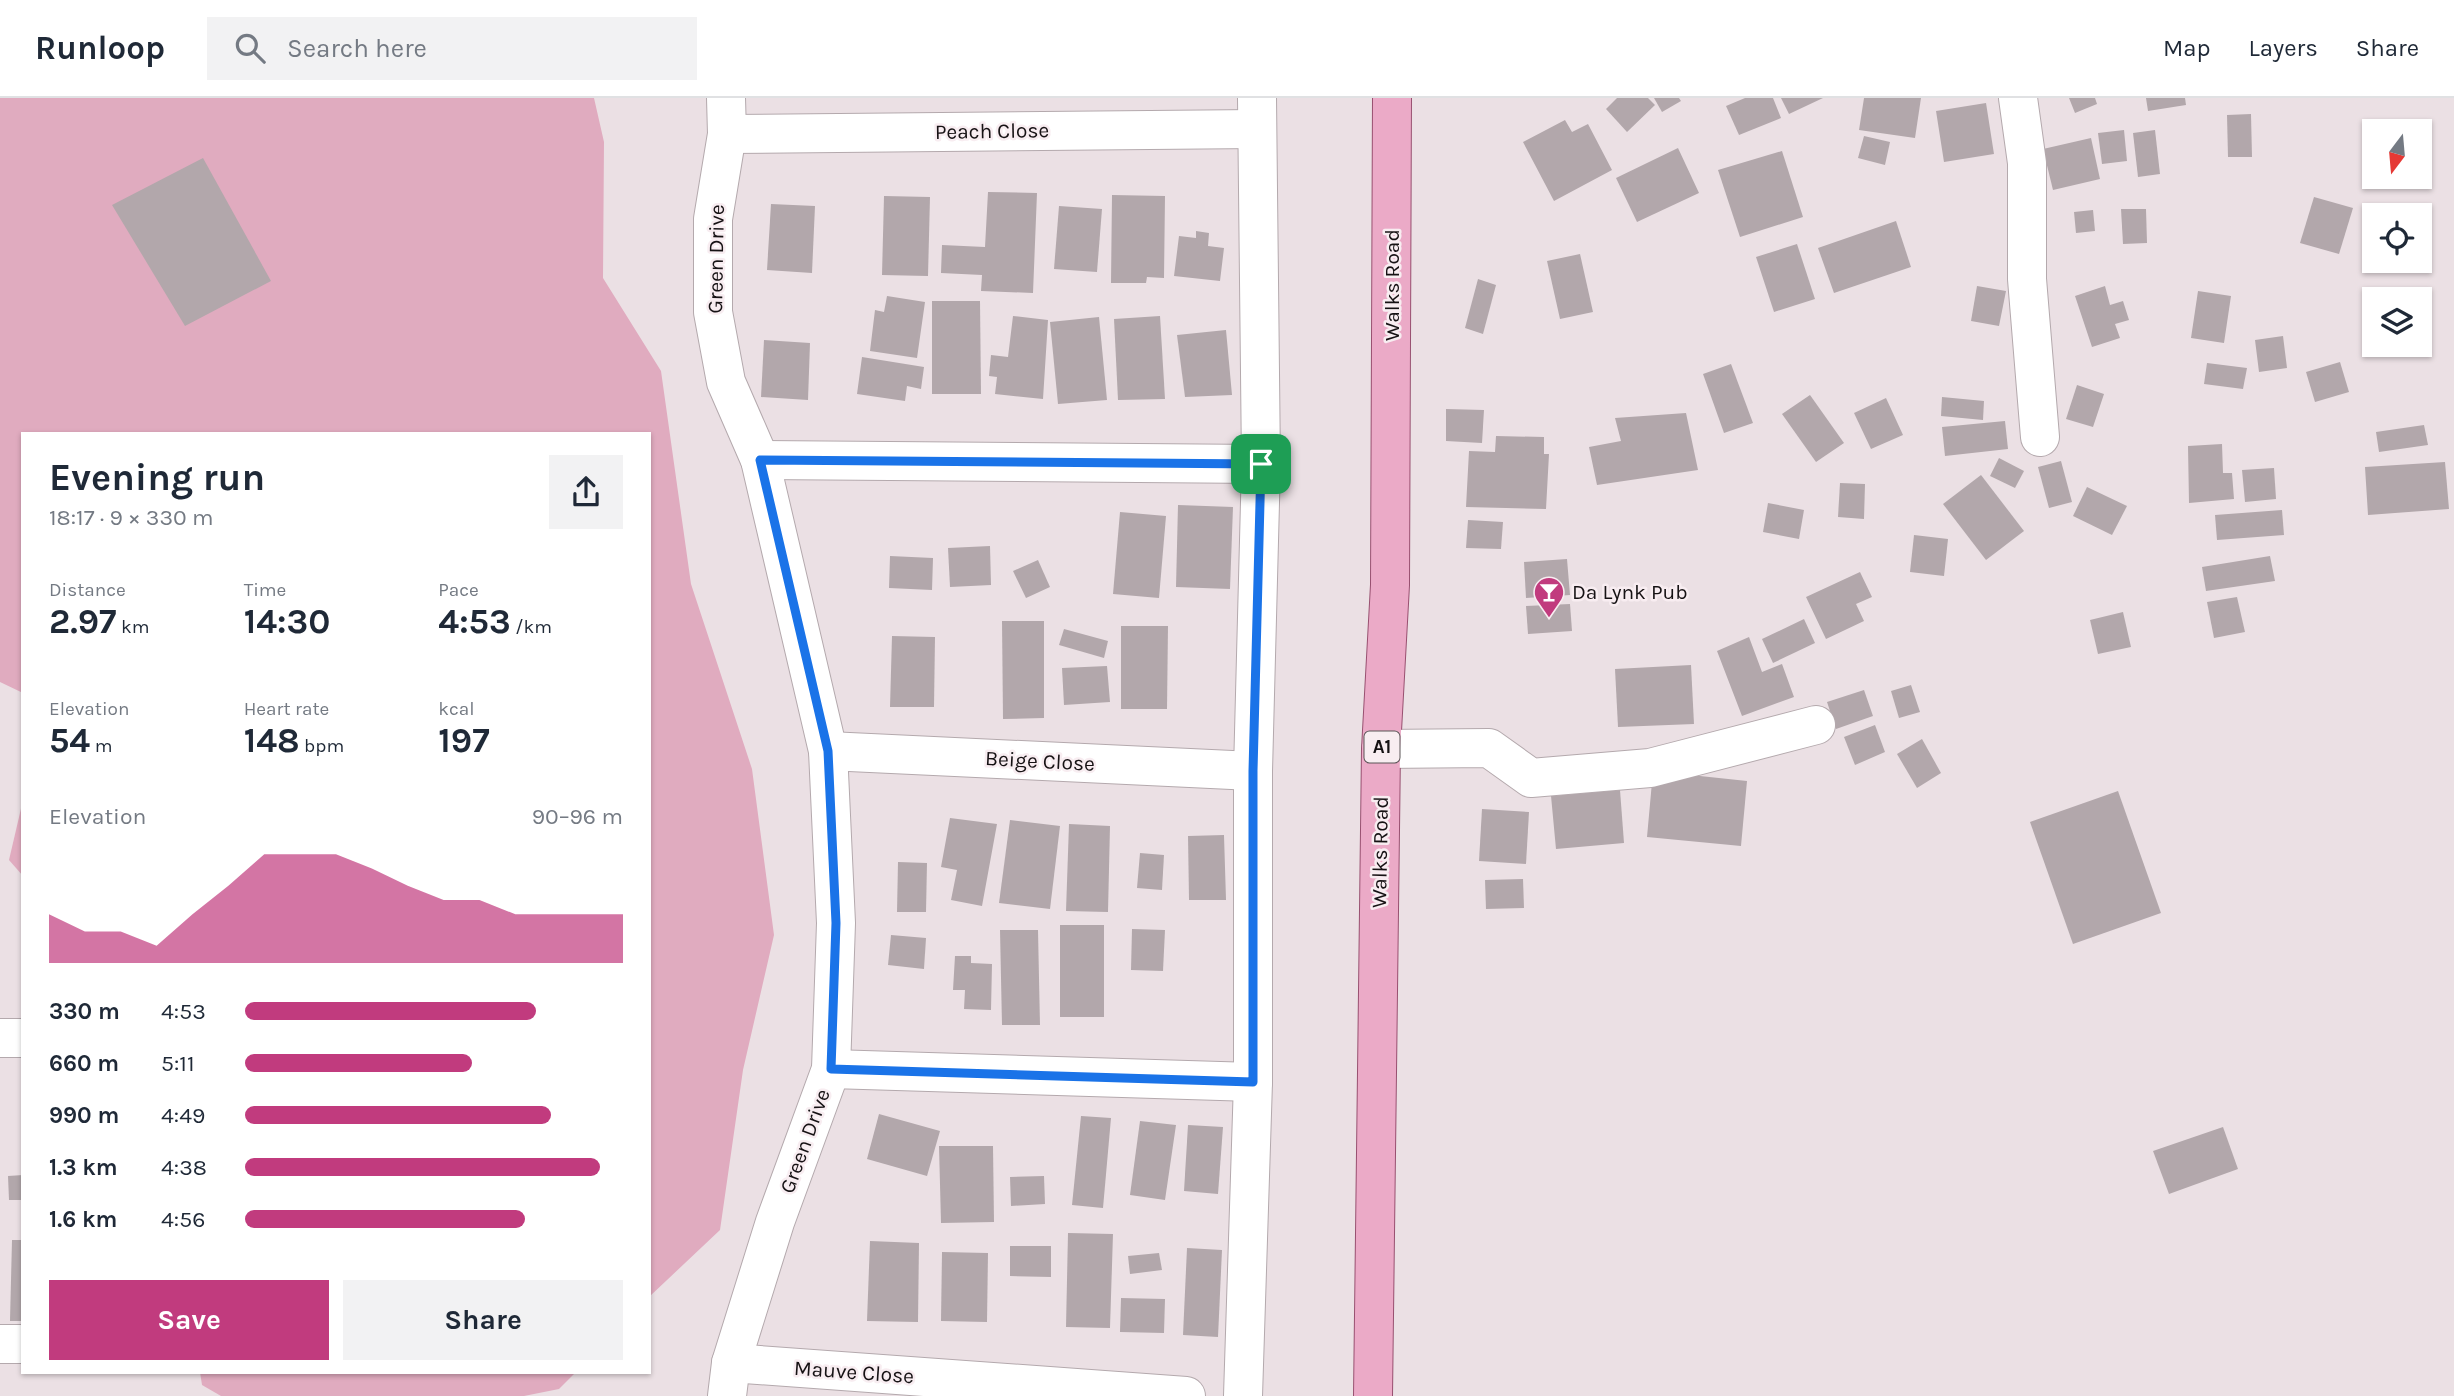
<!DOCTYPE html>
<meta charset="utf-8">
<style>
body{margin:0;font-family:Karla,sans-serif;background:#f2f2f3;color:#1f2937;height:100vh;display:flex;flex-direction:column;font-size:26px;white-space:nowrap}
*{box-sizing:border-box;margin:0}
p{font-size:23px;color:#747a83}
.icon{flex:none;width:38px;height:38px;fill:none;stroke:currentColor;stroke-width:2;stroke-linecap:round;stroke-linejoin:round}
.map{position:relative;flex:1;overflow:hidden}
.sheet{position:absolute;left:21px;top:334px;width:630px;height:942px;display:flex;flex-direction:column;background:#fff;border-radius:0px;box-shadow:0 2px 5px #0004}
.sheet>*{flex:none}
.needle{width:46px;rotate:196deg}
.fabs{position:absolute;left:2362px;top:21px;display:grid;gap:14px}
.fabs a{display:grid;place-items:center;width:70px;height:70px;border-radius:0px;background:#fff;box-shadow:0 2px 5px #0004;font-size:35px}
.pin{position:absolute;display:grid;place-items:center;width:60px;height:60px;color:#fff;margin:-30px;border-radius:14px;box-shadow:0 4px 10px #0006}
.round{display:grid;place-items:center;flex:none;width:74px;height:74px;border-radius:0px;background:#f2f2f3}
.summary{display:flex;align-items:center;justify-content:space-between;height:119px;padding:0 28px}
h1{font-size:38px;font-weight:700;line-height:52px}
.figures{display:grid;grid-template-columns:repeat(3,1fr);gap:10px;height:119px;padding:7px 28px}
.figures div{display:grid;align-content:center}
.figures b{font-size:35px;font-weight:700}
.figures small{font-size:19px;font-weight:400}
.figures p{font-size:19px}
.chart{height:196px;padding:14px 28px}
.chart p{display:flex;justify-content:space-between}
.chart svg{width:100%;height:126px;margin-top:7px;fill:#c13b7e;opacity:.7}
.action{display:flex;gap:14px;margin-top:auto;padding:14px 28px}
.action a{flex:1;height:80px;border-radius:0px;background:#c13b7e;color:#fff;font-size:28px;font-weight:700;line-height:80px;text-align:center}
.action a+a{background:#f2f2f3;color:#1f2937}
ul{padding:0 28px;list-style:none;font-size:23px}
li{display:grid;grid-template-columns:112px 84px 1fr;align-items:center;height:52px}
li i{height:18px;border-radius:9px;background:#c13b7e}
header{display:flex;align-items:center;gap:42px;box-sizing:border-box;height:98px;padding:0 35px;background:#fff;border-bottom:2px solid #e0e1e3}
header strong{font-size:33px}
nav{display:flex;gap:38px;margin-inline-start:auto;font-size:24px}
.search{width:490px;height:63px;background:#f2f2f3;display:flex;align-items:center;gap:18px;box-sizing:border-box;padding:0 24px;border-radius:0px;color:#747a83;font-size:26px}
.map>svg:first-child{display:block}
</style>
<header>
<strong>Runloop</strong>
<div class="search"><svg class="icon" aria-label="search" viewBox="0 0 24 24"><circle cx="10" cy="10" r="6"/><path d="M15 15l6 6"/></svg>Search here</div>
<nav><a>Map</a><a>Layers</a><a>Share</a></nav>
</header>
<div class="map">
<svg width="2454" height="1298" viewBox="0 0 2454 1298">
<rect width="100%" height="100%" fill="#ebe0e4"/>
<g fill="#e0abbf">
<path d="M 0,0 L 594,0 L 604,44 L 603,180 L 661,273 L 691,486 L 752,671 L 774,837 L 743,972 L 720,1132 L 649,1199 L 649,336 L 23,336 L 23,595 L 0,584 Z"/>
<path d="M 23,702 L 23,778 L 9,762 Z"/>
<path d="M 200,1274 L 576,1274 L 559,1291 L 524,1298 L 221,1298 L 202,1287 Z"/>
</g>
<g fill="#b2a7ab">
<path d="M 1617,0 L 1648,0 L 1655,7 L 1627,34 L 1606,11 Z"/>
<path d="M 1654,0 L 1679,0 L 1681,3 L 1662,14 Z"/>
<path d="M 1745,0 L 1773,0 L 1781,20 L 1739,37 L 1726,8 Z"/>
<path d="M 1781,0 L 1823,0 L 1789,16 Z"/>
<path d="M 1864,0 L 1921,0 L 1915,40 L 1859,32 Z"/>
<path d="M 2069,0 L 2095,0 L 2097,6 L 2075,15 Z"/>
<path d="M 2146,0 L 2185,0 L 2186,7 L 2148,13 Z"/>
<path d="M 1986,5 L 1994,56 L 1944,64 L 1936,13 Z"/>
<path d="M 2251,16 L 2252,59 L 2228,59 L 2227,17 Z"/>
<path d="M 1565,22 L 1572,34 L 1588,26 L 1612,72 L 1554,103 L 1523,44 Z"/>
<path d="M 2124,32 L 2127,63 L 2102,66 L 2098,35 Z"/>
<path d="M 2155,32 L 2160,76 L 2138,79 L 2133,35 Z"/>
<path d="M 1864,38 L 1890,44 L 1885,67 L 1858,60 Z"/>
<path d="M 2091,40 L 2100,81 L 2053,92 L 2043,51 Z"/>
<path d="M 1678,50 L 1699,95 L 1637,124 L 1616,80 Z"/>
<path d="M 1782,53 L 1803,119 L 1740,139 L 1718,72 Z"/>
<path d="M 203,60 L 271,183 L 185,228 L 112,107 Z"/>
<path d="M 988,94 L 1037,95 L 1033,195 L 981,193 L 982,177 L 941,175 L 942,147 L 985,149 Z"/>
<path d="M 1112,97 L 1165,98 L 1164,180 L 1147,179 L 1146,185 L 1111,185 Z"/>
<path d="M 884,98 L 930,99 L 928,178 L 882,177 Z"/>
<path d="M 2314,99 L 2353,110 L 2339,156 L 2300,145 Z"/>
<path d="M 771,106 L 815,108 L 812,175 L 767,172 Z"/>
<path d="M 1059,108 L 1102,111 L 1097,174 L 1054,171 Z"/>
<path d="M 2121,111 L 2146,111 L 2147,145 L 2123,146 Z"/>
<path d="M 2093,112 L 2095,133 L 2076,135 L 2074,114 Z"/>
<path d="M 1896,123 L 1911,169 L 1834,195 L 1818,150 Z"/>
<path d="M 1196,133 L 1209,135 L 1208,148 L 1224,150 L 1220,183 L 1174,178 L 1179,138 L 1196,140 Z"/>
<path d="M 1797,146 L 1815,201 L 1774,214 L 1756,159 Z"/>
<path d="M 1580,156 L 1593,214 L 1560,221 L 1547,163 Z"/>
<path d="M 1478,181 L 1496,187 L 1483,236 L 1465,230 Z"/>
<path d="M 1977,188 L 2006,193 L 1999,228 L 1971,223 Z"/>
<path d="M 2105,188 L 2110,207 L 2123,203 L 2129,222 L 2115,226 L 2120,240 L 2092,249 L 2075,198 Z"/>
<path d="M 2198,193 L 2231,198 L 2224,245 L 2191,240 Z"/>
<path d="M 887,198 L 925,204 L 917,260 L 870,253 L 875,212 L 884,214 Z"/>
<path d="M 932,203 L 980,203 L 981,296 L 932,296 Z"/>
<path d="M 1013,218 L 1048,222 L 1043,301 L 995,296 L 997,279 L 989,278 L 991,257 L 1008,259 Z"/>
<path d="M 1160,218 L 1165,301 L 1118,302 L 1114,221 Z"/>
<path d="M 1099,219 L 1107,302 L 1058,306 L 1050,224 Z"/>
<path d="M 1226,232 L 1232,297 L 1185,299 L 1177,237 Z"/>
<path d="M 2283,238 L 2287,270 L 2259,274 L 2255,242 Z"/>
<path d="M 764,242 L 810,245 L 808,302 L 761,299 Z"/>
<path d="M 862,259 L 924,269 L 921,291 L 907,288 L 905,303 L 857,296 Z"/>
<path d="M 2340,264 L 2349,294 L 2315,304 L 2306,274 Z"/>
<path d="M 2207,265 L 2247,270 L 2243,291 L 2204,286 Z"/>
<path d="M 1731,266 L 1753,325 L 1724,335 L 1703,276 Z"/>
<path d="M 2077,287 L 2104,296 L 2093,329 L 2066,321 Z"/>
<path d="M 1810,297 L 1844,345 L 1816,364 L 1782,316 Z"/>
<path d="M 1942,299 L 1984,303 L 1983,322 L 1941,318 Z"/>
<path d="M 1886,300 L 1903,337 L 1871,351 L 1854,315 Z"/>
<path d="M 1446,311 L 1484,312 L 1482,345 L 1446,343 Z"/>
<path d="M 1686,315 L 1698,372 L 1597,387 L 1589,349 L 1621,343 L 1615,320 Z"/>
<path d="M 2005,323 L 2008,351 L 1945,358 L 1942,329 Z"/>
<path d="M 2424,327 L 2428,347 L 2379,354 L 2376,334 Z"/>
<path d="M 1496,338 L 1544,339 L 1544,356 L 1549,356 L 1546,411 L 1466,409 L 1469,353 L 1495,354 Z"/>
<path d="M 2222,346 L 2223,375 L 2232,375 L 2234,401 L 2189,405 L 2188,348 Z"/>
<path d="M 1999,360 L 2024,373 L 2015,390 L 1990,378 Z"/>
<path d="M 2061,363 L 2072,404 L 2049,410 L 2038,369 Z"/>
<path d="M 2445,364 L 2449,411 L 2368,417 L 2365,369 Z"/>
<path d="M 2274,370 L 2276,401 L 2245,404 L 2242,372 Z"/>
<path d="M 1981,377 L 2024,433 L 1986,462 L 1943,406 Z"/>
<path d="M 1840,385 L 1865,386 L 1864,421 L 1838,419 Z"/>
<path d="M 2087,389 L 2127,408 L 2112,437 L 2073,418 Z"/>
<path d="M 1768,405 L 1804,412 L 1799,441 L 1763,434 Z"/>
<path d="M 1178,407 L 1233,409 L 1230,491 L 1176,489 Z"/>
<path d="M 2282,412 L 2284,437 L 2217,442 L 2215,417 Z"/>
<path d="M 1120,414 L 1166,418 L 1159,500 L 1113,496 Z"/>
<path d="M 1468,422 L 1503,424 L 1501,451 L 1466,450 Z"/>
<path d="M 1914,437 L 1948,441 L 1944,478 L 1910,474 Z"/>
<path d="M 990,448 L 991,487 L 950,489 L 948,450 Z"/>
<path d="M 890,458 L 933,460 L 932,492 L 889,490 Z"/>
<path d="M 2270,458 L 2275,483 L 2206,493 L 2202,469 Z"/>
<path d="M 1567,461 L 1570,497 L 1526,500 L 1524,464 Z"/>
<path d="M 1038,462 L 1050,489 L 1026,500 L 1013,473 Z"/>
<path d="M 1860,474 L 1872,499 L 1856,506 L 1864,523 L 1826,541 L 1806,499 Z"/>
<path d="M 2237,499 L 2245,534 L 2214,540 L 2207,504 Z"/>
<path d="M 1570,506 L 1572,533 L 1528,536 L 1526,508 Z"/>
<path d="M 2123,514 L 2131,549 L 2098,556 L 2090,522 Z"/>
<path d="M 1804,521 L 1815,545 L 1773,565 L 1762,541 Z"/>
<path d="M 1002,523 L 1044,523 L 1044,620 L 1003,621 Z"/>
<path d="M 1121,528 L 1168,528 L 1167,611 L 1121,611 Z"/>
<path d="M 1064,531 L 1108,543 L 1104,560 L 1059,547 Z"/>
<path d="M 892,538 L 935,539 L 934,609 L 890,609 Z"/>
<path d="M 1749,539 L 1762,574 L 1782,566 L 1794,599 L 1742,618 L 1717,553 Z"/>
<path d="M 1691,567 L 1694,626 L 1618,629 L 1615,571 Z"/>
<path d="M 1107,568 L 1110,604 L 1064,607 L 1062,570 Z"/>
<path d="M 1911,587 L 1920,614 L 1899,620 L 1891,593 Z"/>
<path d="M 1864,592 L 1873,618 L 1836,631 L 1827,604 Z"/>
<path d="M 1875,627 L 1885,654 L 1855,667 L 1844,639 Z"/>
<path d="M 1922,641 L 1941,675 L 1917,690 L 1897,656 Z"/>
<path d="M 1653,673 L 1747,683 L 1741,748 L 1647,739 Z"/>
<path d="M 1620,692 L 1624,745 L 1556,751 L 1551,698 Z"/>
<path d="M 2118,693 L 2161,815 L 2073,846 L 2030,724 Z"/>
<path d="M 1482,711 L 1529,714 L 1526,766 L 1479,763 Z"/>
<path d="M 950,720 L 997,726 L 982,808 L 951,802 L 957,772 L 941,769 Z"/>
<path d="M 1010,722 L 1060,728 L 1050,811 L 999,805 Z"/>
<path d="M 1069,726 L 1110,728 L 1108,814 L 1066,813 Z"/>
<path d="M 1224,737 L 1226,802 L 1189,802 L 1188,738 Z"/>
<path d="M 1140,755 L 1164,757 L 1162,792 L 1137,790 Z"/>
<path d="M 898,764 L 927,765 L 926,814 L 897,814 Z"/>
<path d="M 1523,781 L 1524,810 L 1486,811 L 1485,782 Z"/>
<rect x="1060" y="827" width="44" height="92"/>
<path d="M 1132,831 L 1165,832 L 1163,873 L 1131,872 Z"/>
<path d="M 1000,832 L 1038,832 L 1040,927 L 1002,927 Z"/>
<path d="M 891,837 L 926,840 L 924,871 L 888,867 Z"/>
<path d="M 955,858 L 971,858 L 971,865 L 992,866 L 991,912 L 964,911 L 965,892 L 953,892 Z"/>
<path d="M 879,1016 L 940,1033 L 927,1078 L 867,1061 Z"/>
<path d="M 1081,1018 L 1111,1020 L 1103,1110 L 1072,1107 Z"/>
<path d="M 1140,1023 L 1176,1027 L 1165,1102 L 1130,1097 Z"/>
<path d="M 1188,1027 L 1223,1029 L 1218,1096 L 1184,1093 Z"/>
<path d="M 2223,1029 L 2238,1071 L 2169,1096 L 2153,1053 Z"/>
<path d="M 939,1048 L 993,1048 L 994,1124 L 941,1125 Z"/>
<path d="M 23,1077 L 23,1102 L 9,1102 L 8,1078 Z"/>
<path d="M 1044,1078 L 1045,1106 L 1011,1108 L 1010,1079 Z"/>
<path d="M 1068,1135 L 1113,1136 L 1110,1230 L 1066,1229 Z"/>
<path d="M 12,1142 L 23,1142 L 23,1223 L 10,1223 Z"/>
<path d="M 870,1143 L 919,1145 L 918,1224 L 867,1223 Z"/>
<path d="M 1010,1148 L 1051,1148 L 1051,1179 L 1010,1178 Z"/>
<path d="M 1187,1150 L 1222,1152 L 1218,1239 L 1183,1237 Z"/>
<path d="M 942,1154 L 988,1155 L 987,1224 L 941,1223 Z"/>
<path d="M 1159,1155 L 1162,1172 L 1130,1176 L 1128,1158 Z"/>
<path d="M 1121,1200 L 1165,1201 L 1164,1235 L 1120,1234 Z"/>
</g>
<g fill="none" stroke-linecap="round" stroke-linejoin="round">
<g stroke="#b4a9ad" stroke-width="40">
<g id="minor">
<path d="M 726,0 L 727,36 L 713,121 L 713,214 L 726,284 L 760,362 L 828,653 L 836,825 L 831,971 L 775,1124 L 731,1265 L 727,1298"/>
<path d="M 2018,0 L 2027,65 L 2027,181 L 2040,339"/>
<path d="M 727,36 L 1257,31"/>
<path d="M 760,362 L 1261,366"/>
<path d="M 1381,651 L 1489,650 L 1531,680 L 1650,670 L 1816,627"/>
<path d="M 828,653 L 1253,673"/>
<path d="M 0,940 L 23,940"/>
<path d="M 831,971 L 1253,984"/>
<path d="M 0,1246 L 23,1246"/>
<path d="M 731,1265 L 1186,1298"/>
<path d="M 1243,1298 L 1253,984 L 1253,673 L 1261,366 L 1257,0"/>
</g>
</g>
<g stroke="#985070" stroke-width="40">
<path id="major" d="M 1373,1298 L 1381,651 L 1390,487 L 1392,0"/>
</g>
<use href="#minor" stroke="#fff" stroke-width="38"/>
<use href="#major" stroke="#ebaac7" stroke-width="38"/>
</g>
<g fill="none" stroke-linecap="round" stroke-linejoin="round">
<g stroke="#fff" stroke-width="14">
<path id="route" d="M 760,362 L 1261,366 L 1253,673 L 1253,984 L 831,971 L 836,825 L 828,653 Z"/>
</g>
<use href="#route" stroke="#1a73e8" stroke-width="9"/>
</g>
<defs>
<g id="bar-pin" transform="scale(1.575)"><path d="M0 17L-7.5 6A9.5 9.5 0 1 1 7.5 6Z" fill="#c13b7e" stroke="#f8edf1"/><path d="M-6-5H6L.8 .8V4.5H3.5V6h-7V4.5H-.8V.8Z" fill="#fff"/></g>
</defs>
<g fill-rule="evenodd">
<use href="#bar-pin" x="1549" y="494"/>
</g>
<g text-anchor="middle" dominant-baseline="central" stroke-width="5" stroke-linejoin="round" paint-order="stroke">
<rect fill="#f8edf1" stroke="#5a5456" stroke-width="2" x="1364.5" y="633.5" width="35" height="31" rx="5"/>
<g font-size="19" font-weight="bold" fill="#161214">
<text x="1382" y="649">A1</text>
</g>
<g font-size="21" fill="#161214" stroke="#f8edf1">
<text transform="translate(992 33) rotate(-1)">Peach Close</text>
<text transform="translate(716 161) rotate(-89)">Green Drive</text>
<text transform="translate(1392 187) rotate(-90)">Walks Road</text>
<text transform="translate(1040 663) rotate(3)">Beige Close</text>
<text transform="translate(1380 754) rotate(-89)">Walks Road</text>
<text transform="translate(805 1043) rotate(-70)">Green Drive</text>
<text transform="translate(854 1274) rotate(4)">Mauve Close</text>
</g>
<g font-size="21" fill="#161214" stroke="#f8edf1" text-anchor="start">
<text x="1572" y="494">Da Lynk Pub</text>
</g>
</g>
</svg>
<div class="fabs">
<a><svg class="needle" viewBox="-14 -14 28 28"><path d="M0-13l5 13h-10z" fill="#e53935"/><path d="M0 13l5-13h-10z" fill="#747a83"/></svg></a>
<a><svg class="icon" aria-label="locate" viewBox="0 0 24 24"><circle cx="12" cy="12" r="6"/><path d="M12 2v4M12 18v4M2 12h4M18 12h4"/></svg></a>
<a><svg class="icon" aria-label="layers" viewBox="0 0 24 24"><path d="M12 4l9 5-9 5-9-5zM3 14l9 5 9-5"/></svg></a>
</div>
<div class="pin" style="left:1261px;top:366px;background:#1e9e55"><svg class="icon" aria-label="arrive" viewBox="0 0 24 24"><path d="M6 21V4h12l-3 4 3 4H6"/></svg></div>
<section class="sheet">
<div class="summary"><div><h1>Evening run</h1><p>18:17 · 9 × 330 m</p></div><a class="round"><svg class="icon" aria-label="share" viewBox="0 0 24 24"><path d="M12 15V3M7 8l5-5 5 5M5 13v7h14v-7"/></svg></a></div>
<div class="figures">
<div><p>Distance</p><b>2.97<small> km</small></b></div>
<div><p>Time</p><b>14:30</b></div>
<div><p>Pace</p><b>4:53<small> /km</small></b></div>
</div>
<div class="figures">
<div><p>Elevation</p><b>54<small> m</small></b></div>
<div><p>Heart rate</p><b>148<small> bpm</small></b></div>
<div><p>kcal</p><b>197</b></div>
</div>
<div class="chart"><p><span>Elevation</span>90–96 m</p>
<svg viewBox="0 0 160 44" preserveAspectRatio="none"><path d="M0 44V27L10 33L20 33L30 38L40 27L50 17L60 6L70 6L80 6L90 11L100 17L110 22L120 22L130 27L140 27L150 27L160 27V44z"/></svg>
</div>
<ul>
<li><b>330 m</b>4:53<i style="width:77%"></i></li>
<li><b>660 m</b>5:11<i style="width:60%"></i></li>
<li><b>990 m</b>4:49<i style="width:81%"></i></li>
<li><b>1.3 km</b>4:38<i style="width:94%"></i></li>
<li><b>1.6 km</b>4:56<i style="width:74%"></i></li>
</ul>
<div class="action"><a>Save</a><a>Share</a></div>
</section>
</div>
